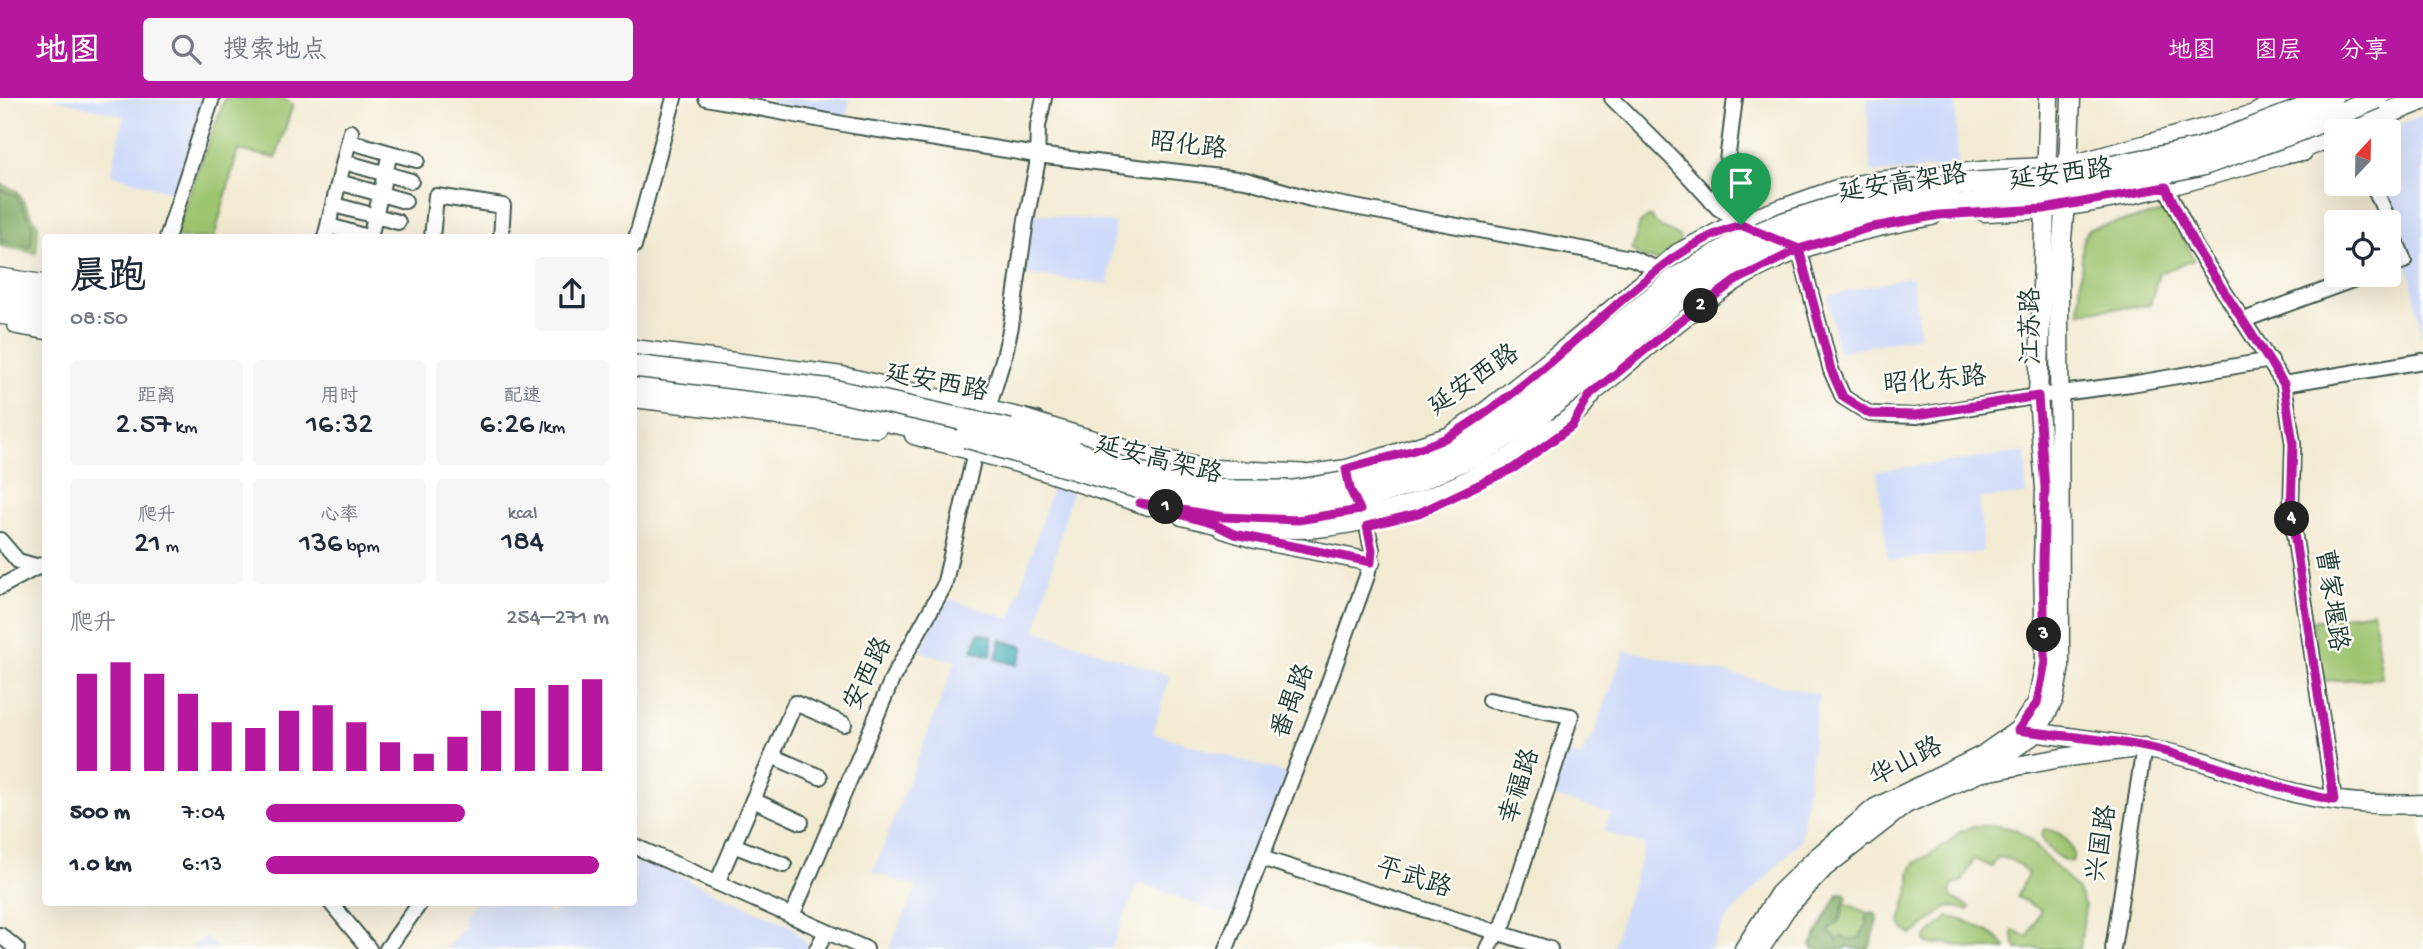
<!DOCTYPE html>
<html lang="zh">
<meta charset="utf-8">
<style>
body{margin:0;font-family:"Gochi Hand","LXGW WenKai TC",sans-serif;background:#f6f6f7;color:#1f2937;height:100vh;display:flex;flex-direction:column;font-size:26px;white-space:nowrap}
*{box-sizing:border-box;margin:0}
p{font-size:23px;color:#747a83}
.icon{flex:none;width:38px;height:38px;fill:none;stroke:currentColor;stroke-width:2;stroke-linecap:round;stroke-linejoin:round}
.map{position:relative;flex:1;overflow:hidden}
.details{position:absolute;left:42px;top:136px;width:595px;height:672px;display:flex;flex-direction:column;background:#fff;border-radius:7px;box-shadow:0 7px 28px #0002}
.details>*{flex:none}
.needle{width:46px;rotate:22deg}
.tools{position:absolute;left:2324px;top:21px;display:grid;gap:14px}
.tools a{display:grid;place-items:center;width:77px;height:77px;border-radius:7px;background:#fff;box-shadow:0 7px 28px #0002;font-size:35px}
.pin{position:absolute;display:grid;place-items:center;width:60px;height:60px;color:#fff;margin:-72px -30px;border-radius:50% 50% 50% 0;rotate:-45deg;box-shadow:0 0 7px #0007}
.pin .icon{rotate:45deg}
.km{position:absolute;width:35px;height:35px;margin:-18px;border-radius:50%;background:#222;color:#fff;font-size:19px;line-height:35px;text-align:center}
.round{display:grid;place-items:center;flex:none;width:74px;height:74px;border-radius:7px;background:#f6f6f7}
.overview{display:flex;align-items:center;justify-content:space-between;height:119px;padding:0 28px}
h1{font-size:38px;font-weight:600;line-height:52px}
.stats{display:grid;grid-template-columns:repeat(3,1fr);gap:10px;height:119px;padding:7px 28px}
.stats div{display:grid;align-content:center;border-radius:7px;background:#f6f6f7;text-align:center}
.stats b{font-size:30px;font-weight:600}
.stats small{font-size:19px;font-weight:400}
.stats p{font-size:19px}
.chart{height:196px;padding:14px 28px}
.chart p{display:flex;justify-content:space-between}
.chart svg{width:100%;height:126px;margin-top:7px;stroke:#b5179e;stroke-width:6}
ul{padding:0 28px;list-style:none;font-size:23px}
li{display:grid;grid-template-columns:112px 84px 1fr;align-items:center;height:52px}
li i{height:18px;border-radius:9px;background:#b5179e}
header{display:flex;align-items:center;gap:42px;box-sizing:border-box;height:98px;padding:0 35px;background:#b5179e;color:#fff}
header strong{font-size:33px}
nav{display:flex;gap:38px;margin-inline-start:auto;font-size:24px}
.search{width:490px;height:63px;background:#f6f6f7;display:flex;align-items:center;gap:18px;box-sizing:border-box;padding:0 24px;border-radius:7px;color:#747a83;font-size:26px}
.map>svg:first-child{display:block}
</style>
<header>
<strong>地图</strong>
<div class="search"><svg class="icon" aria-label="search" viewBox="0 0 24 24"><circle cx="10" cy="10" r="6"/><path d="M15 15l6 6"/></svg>搜索地点</div>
<nav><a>地图</a><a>图层</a><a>分享</a></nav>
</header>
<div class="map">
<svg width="2423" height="851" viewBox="0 0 2423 851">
<rect width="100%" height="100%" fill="#fdfcf7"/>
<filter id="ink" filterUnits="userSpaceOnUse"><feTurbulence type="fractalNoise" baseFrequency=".0143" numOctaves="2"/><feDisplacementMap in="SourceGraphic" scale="14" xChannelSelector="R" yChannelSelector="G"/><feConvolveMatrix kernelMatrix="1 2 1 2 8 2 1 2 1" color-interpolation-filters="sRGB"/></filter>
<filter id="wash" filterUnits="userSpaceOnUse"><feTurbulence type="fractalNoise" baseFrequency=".00686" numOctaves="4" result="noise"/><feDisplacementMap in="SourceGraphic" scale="28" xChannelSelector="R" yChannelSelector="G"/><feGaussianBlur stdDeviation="1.57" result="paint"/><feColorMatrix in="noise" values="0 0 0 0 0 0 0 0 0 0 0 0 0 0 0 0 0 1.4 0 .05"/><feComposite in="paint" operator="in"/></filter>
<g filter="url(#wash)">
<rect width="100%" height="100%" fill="#f3ead2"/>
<g fill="#cedafa">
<path d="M 52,0 L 203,0 L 174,95 L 111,76 L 124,18 Z"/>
<path d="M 771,0 L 850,0 L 846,23 L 770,8 Z"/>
<path d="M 1867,0 L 1955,0 L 1958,69 L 1871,75 Z"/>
<path d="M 2423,17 L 2423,242 L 2408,165 L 2378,86 L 2389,86 L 2389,33 L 2381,33 Z"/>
<path d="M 1031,115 L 1115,125 L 1108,186 L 1024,176 Z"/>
<path d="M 1912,178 L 1920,238 L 1838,254 L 1828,198 Z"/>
<path d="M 2026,354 L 2026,397 L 1979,400 L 1983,454 L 1888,462 L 1877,373 Z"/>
<path d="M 1054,383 L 1073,389 L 1036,532 L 1170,578 L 1153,635 L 1287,676 L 1237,822 L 1139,784 L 1111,851 L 889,851 L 917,789 L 873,774 L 956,563 L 921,554 L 944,499 L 1011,521 Z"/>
<path d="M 1625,552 L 1819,596 L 1801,742 L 1723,825 L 1711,851 L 1612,851 L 1645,747 L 1604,734 L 1610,715 L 1551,698 L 1567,654 L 1582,659 L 1586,645 L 1590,646 Z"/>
<path d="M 634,758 L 791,828 L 808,847 L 806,851 L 446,851 L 466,829 L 463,818 L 473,805 L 534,805 L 553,817 L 560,805 L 634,805 Z"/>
<path d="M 206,837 L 217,851 L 191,851 Z"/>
</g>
<g fill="#9ec570" stroke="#5e8152" stroke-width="2">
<path d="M 225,0 L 280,0 L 293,6 L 276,60 L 238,52 L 214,140 L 173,140 Z"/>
<path d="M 0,86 L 17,93 L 38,128 L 36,155 L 0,148 Z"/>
<path d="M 2169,113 L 2194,162 L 2159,175 L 2150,207 L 2079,214 L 2083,141 L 2089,131 Z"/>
<path d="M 1649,118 L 1661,130 L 1679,138 L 1680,146 L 1661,163 L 1644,160 L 1632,152 L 1640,125 Z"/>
<path d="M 2373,513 L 2382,580 L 2322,583 L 2312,523 Z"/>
<path d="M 1974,728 L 1999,728 L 2017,732 L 2028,740 L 2078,792 L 2085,808 L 2080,851 L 2017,851 L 2012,836 L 2013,832 L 2028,839 L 2041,812 L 2017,799 L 2028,776 C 2020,765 2011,761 1998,759 L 1992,769 L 1974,761 L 1962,784 L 1954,785 L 1950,794 L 1952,800 L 1970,809 L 1968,812 L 1949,808 C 1936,816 1926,829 1912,836 L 1904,832 L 1900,824 L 1910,789 L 1910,774 L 1915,765 L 1947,746 L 1959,734 Z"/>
<path d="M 2044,731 C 2060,732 2075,745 2073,762 L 2070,764 C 2057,761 2045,749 2041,736 Z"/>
<path d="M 1844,805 L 1868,815 L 1866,821 L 1868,824 L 1861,835 L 1861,840 L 1837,845 L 1830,835 L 1830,830 C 1840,823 1844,817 1844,805 Z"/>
<path d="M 1948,819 C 1967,821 1997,835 2007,851 L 1971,851 L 1947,845 L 1930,846 L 1925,843 L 1927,838 Z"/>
</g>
<g fill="#7eaa62" stroke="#4e744b" stroke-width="2">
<path d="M 0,91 L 16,97 L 33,127 L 31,149 L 0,143 Z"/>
<path d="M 1845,795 L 1847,800 C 1838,812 1847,819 1830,830 L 1830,835 L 1836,840 L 1837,844 L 1842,838 L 1847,841 L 1861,840 L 1861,835 L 1868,824 L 1866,821 L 1868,815 L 1873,814 L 1878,819 C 1874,830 1874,843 1868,851 L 1854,851 L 1847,848 L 1846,851 L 1814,851 L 1811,847 L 1838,796 Z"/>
</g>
<g fill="#3dadb9" stroke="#2e7576" stroke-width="2">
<path d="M 979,535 L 992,538 L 991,558 L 972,552 Z"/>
<path d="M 1001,542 L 1024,549 L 1018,567 L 996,561 Z"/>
</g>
</g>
<g filter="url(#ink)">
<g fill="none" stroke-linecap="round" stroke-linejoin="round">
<g stroke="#3f574c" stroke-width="18">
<g id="minor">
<path d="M 706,0 L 854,28 L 1037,57 L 1246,82 L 1311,101 L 1631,160 L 1658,171"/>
<path d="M 1612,0 L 1673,61 L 1718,110 L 1746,129"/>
<path d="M 355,45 L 390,55 L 370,140"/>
<path d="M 390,55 L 417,62"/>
<path d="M 348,65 L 411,83"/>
<path d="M 342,85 L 405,103"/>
<path d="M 2373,86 L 2389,124"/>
<path d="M 2166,89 L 2196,150 L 2284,286 L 2293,346 L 2291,415 L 2334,702"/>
<path d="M 1712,104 L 1724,87 L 1735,0"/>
<path d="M 338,108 L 398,124"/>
<path d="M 2389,124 L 2404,163 L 2389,168"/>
<path d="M 333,129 L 370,140"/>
<path d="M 167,140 L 212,0"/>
<path d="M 325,140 L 351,34"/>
<path d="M 432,140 L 436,98 L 503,108 L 501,140"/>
<path d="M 634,148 L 674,0"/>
<path d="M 1791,148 L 1799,151 L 1831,272 L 1843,299 L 1870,316 L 1916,318 L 2038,298 L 2131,286 L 2271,262"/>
<path d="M 2244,222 L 2366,177"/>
<path d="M 2284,286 L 2423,263"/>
<path d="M 985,321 L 1005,255 L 1011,228 L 1026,122 L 1037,67 L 1038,28 L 1044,0"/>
<path d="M 0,442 L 18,463 L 46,471"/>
<path d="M 0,489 L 41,467"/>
<path d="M 772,658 L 820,679"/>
<path d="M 753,702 L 801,724"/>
<path d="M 733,747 L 784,767"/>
<path d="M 634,748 L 866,851"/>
<path d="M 1261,760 L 1550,851"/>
<path d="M 717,785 L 795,605 L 844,626"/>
<path d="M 331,805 L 369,851"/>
<path d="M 792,818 L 893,579 L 944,488 L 975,354"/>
<path d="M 0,837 L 17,851"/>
<path d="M 387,851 L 420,805"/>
<path d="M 817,851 L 826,834"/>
<path d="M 1226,851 L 1322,603 L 1367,478 L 1372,452 L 1367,428 L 1361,415"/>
<path d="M 1488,851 C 1492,840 1500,835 1504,825 L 1571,618 L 1489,602"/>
<path d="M 2113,851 L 2144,649"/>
</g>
</g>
<g stroke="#3f574c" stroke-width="21">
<g id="major">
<path d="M 1984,114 C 2004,113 2024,113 2044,111 C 2128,102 2210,78 2291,54 L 2303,54"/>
<path d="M 17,227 L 46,232"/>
<path d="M 634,251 L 842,278 L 1036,323"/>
<path d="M 634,300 L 877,330"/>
<path d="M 1578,302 C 1598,294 1613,277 1629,264 C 1660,238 1701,204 1735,183 C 1795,146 1864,131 1932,118"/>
<path d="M 914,337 L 1029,368 L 1149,408"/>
<path d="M 1292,383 L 1303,377 L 1347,371 L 1450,338 L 1481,317 L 1572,245 L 1678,155 L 1724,131 L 1837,91 L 1876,83 L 2002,71 L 2068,68 L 2269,12"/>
<path d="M 1140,405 L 1195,414"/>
<path d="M 1182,418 L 1237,431"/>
<path d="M 1223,431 L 1255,441 L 1371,464"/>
<path d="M 2025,633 C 2082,641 2138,647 2194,661 C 2228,670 2261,686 2295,695 C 2336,705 2381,708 2423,706"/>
<path d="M 1979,675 L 2036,635 L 2054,601 L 2060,568 L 2059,178 L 2068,68 L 2071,0"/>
<path d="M 1744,851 L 1779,796 L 1816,760 L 1875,710 L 1981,658 L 2018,632 L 2037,605 L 2045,564 L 2043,465 L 2045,390 L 2038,298 L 2049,0"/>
<path d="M 1760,851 L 1786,811 L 1824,770 L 1906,706 L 1979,675 L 2061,660 L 2144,649"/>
</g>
</g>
<g stroke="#3f574c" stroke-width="24">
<g id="highway">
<path d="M 2256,17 L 2283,0"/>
<path d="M 2343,33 L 2423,1"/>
<path d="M 2291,54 L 2336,36"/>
<path d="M 0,181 L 46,188"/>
<path d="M 0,200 L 46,208"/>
<path d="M 0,215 L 39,221"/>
<path d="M 634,287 L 810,307 L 966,339"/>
<path d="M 1553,332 L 1579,311 L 1590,297"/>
<path d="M 1071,337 L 1147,359 L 1204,372 L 1303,377"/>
</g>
</g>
<use href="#minor" stroke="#fff" stroke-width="14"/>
<use href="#major" stroke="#fff" stroke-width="18"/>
<use href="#highway" stroke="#fff" stroke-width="21"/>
<g stroke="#3f574c" stroke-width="24" stroke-linecap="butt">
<g id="highway-bridge">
<path d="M 634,268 L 832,292 L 1014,333 L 1134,374 L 1226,393 L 1293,393 L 1361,382 L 1409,369 L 1461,345 L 1519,311 L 1673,182 L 1736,145 L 1784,125 L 1868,99 L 1960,86 L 2056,80 L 2199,51 L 2331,0"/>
<path d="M 1023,322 L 1071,337"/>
<path d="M 966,339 L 1194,406 L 1252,413 L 1303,412 L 1360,402 L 1417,383 L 1475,357 L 1530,324 L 1590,278 L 1676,203 L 1726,172 L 1795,138 L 1877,115 L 2055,98 L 2202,67 L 2298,33 L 2377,0"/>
<path d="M 1224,423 C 1255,428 1289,432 1321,428 C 1405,419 1485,381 1553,332"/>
</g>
</g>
<use href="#highway-bridge" stroke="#fff" stroke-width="21"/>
</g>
</g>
<g fill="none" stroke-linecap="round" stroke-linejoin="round" filter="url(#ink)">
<g stroke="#fff" stroke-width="14">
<path id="route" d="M 1741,127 C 1685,142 1643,184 1600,221 C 1555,261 1505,305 1453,336 C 1429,351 1375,362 1346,371 L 1350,391 L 1360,412 L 1298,422 L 1223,419 L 1140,405 L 1214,426 L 1234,436 L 1371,464 L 1372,452 L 1367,428 L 1419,415 L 1514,370 L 1572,328 L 1590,297 L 1678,225 L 1735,183 L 1799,151 L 1831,272 L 1843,299 L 1870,316 L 1916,317 L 2038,298 L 2045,390 L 2043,465 L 2045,564 L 2037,605 L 2018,632 C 2066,639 2115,641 2163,653 C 2220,668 2275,691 2334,702 L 2291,415 L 2293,346 L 2284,286 L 2196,150 L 2166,89 L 2044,111 L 1939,117 L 1868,130 L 1799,151 L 1741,127"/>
</g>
<use href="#route" stroke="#b5179e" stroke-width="9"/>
</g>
<g text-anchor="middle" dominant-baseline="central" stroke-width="5" stroke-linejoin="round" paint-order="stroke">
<g font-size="26" fill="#1f3d34" stroke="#fdfcf7">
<text transform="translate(1188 50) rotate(7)">昭化路</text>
<text transform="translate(2061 79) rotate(-7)">延安西路</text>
<text transform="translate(1903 88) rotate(-9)">延安高架路</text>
<text transform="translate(2033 228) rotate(-90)">江苏路</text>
<text transform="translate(1475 284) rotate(-35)">延安西路</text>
<text transform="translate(1935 285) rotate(-5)">昭化东路</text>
<text transform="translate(936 287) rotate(11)">延安西路</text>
<text transform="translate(1158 364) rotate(14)">延安高架路</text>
<text transform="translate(2329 502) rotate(82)">曹家堰路</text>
<text transform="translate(870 577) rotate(-64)">安西路</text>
<text transform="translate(1295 604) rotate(-69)">番禺路</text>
<text transform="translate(1907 666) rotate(-27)">华山路</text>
<text transform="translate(1522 689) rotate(-72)">幸福路</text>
<text transform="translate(2104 746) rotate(-81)">兴国路</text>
<text transform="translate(1413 782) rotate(18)">平武路</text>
</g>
</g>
</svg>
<div class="tools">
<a><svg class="needle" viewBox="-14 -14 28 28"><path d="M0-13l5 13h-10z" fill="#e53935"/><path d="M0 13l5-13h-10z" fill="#747a83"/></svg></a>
<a><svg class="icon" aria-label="locate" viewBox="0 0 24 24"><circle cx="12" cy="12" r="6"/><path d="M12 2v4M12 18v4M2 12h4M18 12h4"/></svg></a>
</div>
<div class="pin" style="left:1741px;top:127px;background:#1e9e55"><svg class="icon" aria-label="arrive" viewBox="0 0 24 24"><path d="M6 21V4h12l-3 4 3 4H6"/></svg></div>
<b class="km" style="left:1166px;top:409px">1</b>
<b class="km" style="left:1701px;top:208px">2</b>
<b class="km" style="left:2044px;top:537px">3</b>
<b class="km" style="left:2292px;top:421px">4</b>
<section class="details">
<div class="overview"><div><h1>晨跑</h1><p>08:50</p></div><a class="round"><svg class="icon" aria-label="share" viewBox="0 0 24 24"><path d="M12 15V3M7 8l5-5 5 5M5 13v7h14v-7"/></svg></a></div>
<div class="stats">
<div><p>距离</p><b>2.57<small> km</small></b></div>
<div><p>用时</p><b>16:32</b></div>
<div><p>配速</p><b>6:26<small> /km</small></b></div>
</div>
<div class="stats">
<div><p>爬升</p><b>21<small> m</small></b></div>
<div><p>心率</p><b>136<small> bpm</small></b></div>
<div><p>kcal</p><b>184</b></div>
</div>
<div class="chart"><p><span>爬升</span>254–271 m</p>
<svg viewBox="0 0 160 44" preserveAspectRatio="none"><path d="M5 44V10M15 44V6M25 44V10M35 44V17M45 44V27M55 44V29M65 44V23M75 44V21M85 44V27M95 44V34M105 44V38M115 44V32M125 44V23M135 44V15M145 44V14M155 44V12"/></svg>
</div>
<ul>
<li><b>500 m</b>7:04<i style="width:58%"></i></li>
<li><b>1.0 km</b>6:13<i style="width:97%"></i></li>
</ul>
</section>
</div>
